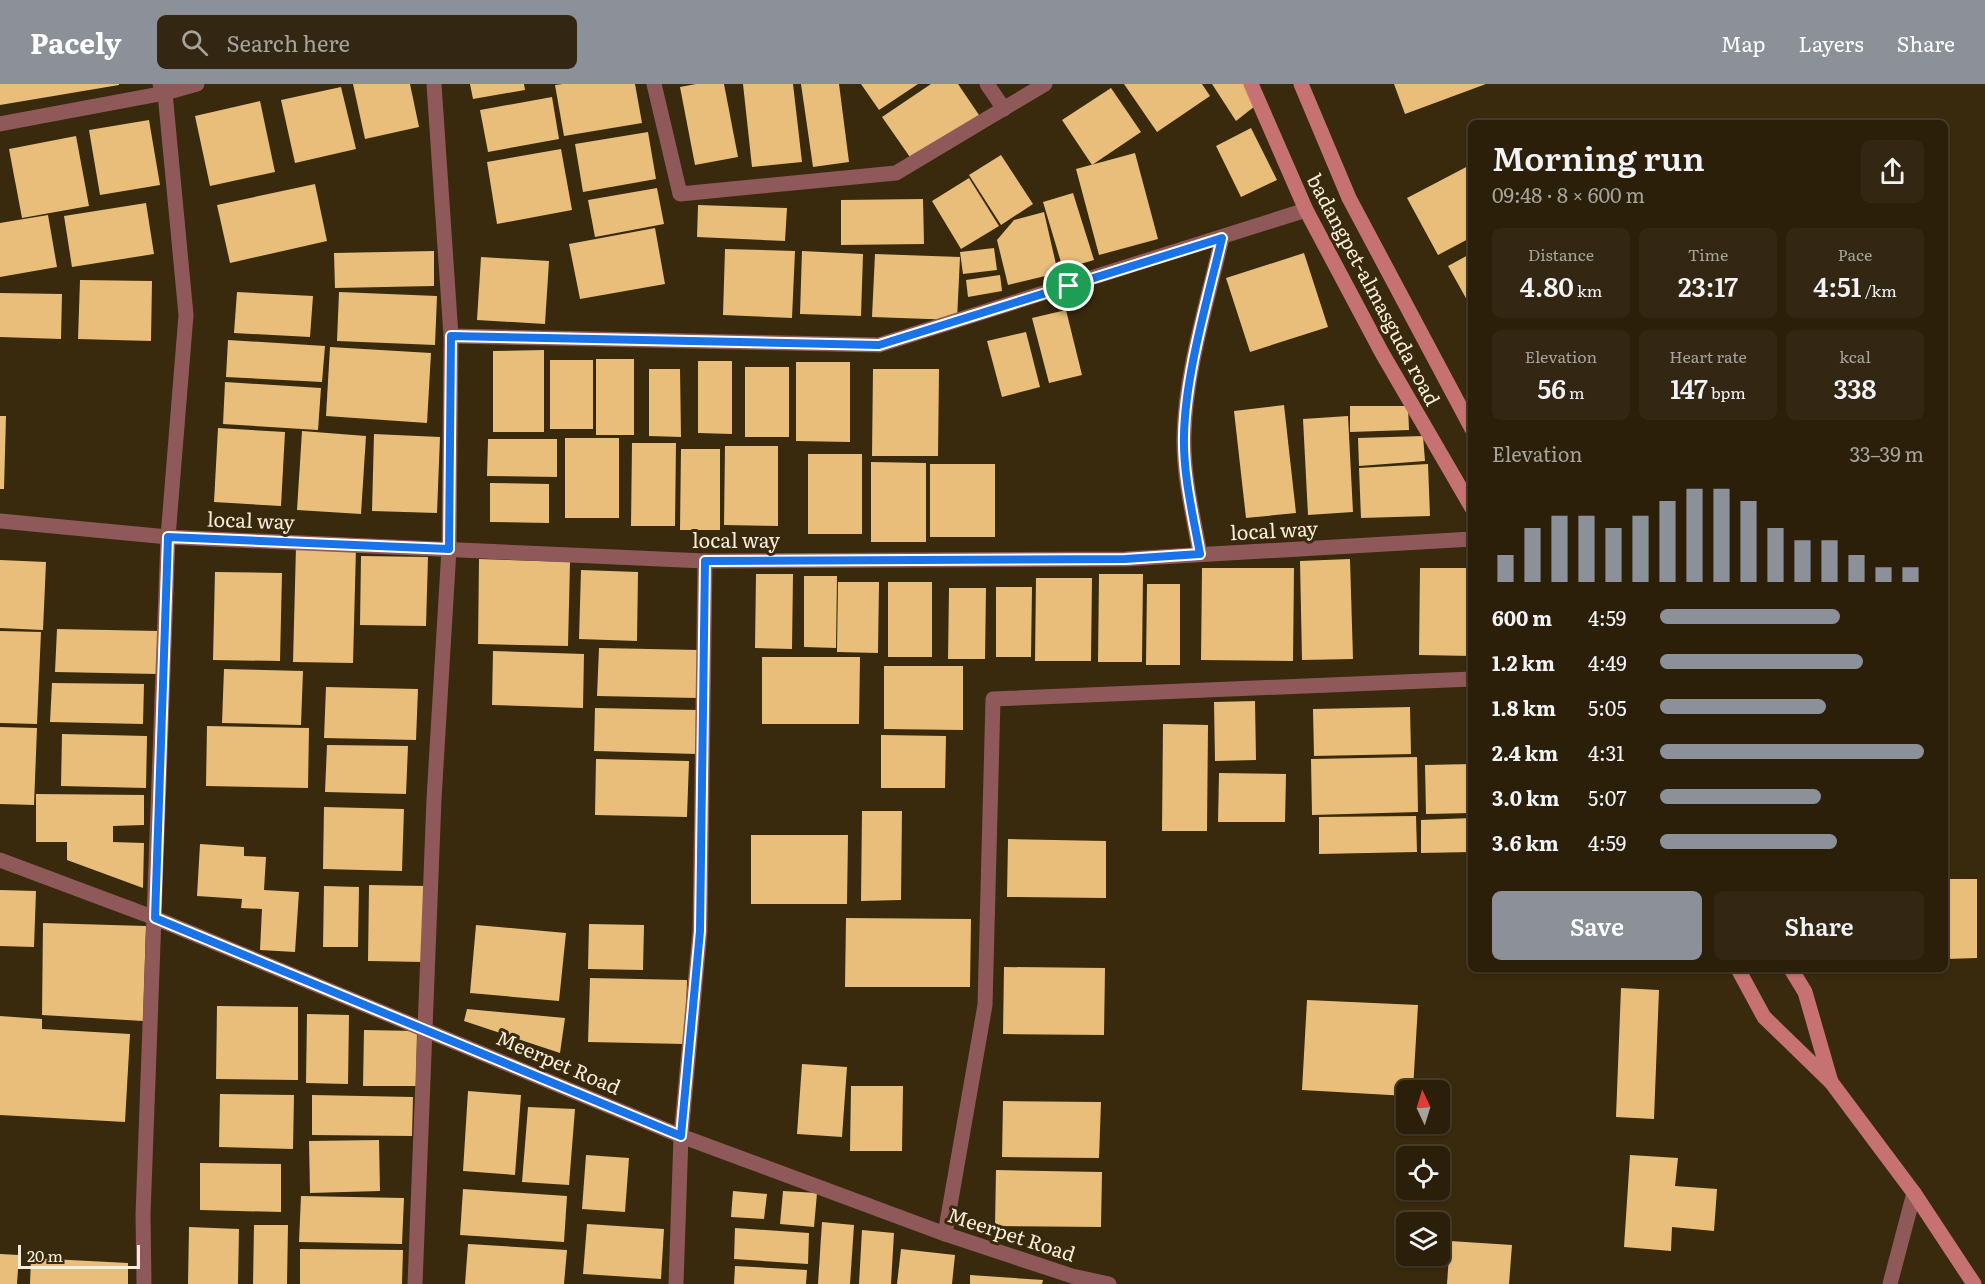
<!DOCTYPE html>
<meta charset="utf-8">
<style>
body{margin:0;font-family:Literata,serif;background:#332713;color:#f1f3f6;height:100vh;display:flex;flex-direction:column;font-size:22px;white-space:nowrap}
*{box-sizing:border-box;margin:0}
p{font-size:20px;color:#a6a29c}
.icon{flex:none;width:33px;height:33px;fill:none;stroke:currentColor;stroke-width:2;stroke-linecap:round;stroke-linejoin:round}
.map{position:relative;flex:1;overflow:hidden}
.details{position:absolute;left:1468px;top:36px;width:480px;height:852px;display:flex;flex-direction:column;background:#2b1f0a;border-radius:9px;box-shadow:0 2px 4px #0004,0 0 0 2px #473d2b}
.details>*{flex:none}
.needle{width:39px;rotate:356deg}
.fabs{position:absolute;left:1396px;top:996px;display:grid;gap:12px}
.fabs a{display:grid;place-items:center;width:54px;height:54px;border-radius:9px;background:#2b1f0a;box-shadow:0 2px 4px #0004,0 0 0 2px #473d2b;font-size:30px}
.scale{position:absolute;left:18px;bottom:15px;width:122px;box-sizing:border-box;padding-left:6px;border:3px solid #f8eddd;border-top:0;font-size:16px;line-height:21px;white-space:nowrap;color:#f8eddd;-webkit-text-stroke:4px #39290d;paint-order:stroke}
.pin{position:absolute;display:grid;place-items:center;width:51px;height:51px;color:#fff;margin:-26px;border:3px solid #fff;border-radius:50%;box-shadow:0 2px 6px #0007}
.round{display:grid;place-items:center;flex:none;width:63px;height:63px;border-radius:9px;background:#332713}
.overview{display:flex;align-items:center;justify-content:space-between;height:102px;padding:0 24px}
h1{font-size:33px;font-weight:600;line-height:45px}
.metrics{display:grid;grid-template-columns:repeat(3,1fr);gap:9px;height:102px;padding:6px 24px}
.metrics div{display:grid;align-content:center;border-radius:9px;background:#332713;text-align:center}
.metrics b{font-size:26px;font-weight:600}
.metrics small{font-size:16px;font-weight:400}
.metrics p{font-size:16px}
.chart{height:168px;padding:12px 24px}
.chart p{display:flex;justify-content:space-between}
.chart svg{width:100%;height:108px;margin-top:6px;stroke:#8c9099;stroke-width:6}
.cta{display:flex;gap:12px;margin-top:auto;padding:12px 24px}
.cta a{flex:1;height:69px;border-radius:9px;background:#8c9099;color:#fff;font-size:24px;font-weight:600;line-height:69px;text-align:center}
.cta a+a{background:#332713;color:#f1f3f6}
ul{padding:0 24px;list-style:none;font-size:20px}
li{display:grid;grid-template-columns:96px 72px 1fr;align-items:center;height:45px}
li i{height:15px;border-radius:8px;background:#8c9099}
header{display:flex;align-items:center;gap:36px;box-sizing:border-box;height:84px;padding:0 30px;background:#8c9099;color:#fff}
header strong{font-size:28px}
nav{display:flex;gap:33px;margin-inline-start:auto;font-size:21px}
.search{width:420px;height:54px;background:#332713;display:flex;align-items:center;gap:15px;box-sizing:border-box;padding:0 21px;border-radius:9px;color:#a6a29c;font-size:22px}
.map>svg:first-child{display:block}
</style>
<header>
<strong>Pacely</strong>
<div class="search"><svg class="icon" aria-label="search" viewBox="0 0 24 24"><circle cx="10" cy="10" r="6"/><path d="M15 15l6 6"/></svg>Search here</div>
<nav><a>Map</a><a>Layers</a><a>Share</a></nav>
</header>
<div class="map">
<svg width="1985" height="1200" viewBox="0 0 1985 1200">
<rect width="100%" height="100%" fill="#39290d"/>
<g fill="#e8be7a">
<path d="M 0,0 L 119,0 L 119,1 L 0,21 Z"/>
<path d="M 353,0 L 410,0 L 419,43 L 365,55 Z"/>
<path d="M 470,0 L 524,0 L 525,6 L 473,15 Z"/>
<path d="M 563,0 L 635,0 L 642,39 L 564,52 L 555,1 Z"/>
<path d="M 696,0 L 724,0 L 738,73 L 695,81 L 680,3 Z"/>
<path d="M 743,0 L 793,0 L 802,78 L 752,83 Z"/>
<path d="M 801,0 L 839,0 L 849,78 L 813,83 Z"/>
<path d="M 861,0 L 918,0 L 879,26 Z"/>
<path d="M 931,0 L 958,0 L 979,31 L 912,76 L 882,33 Z"/>
<path d="M 1124,0 L 1202,0 L 1210,12 L 1157,48 Z"/>
<path d="M 1212,0 L 1244,0 L 1255,22 L 1236,37 Z"/>
<path d="M 1394,0 L 1486,0 L 1405,30 Z"/>
<path d="M 341,3 L 356,65 L 295,79 L 281,16 Z"/>
<path d="M 1111,4 L 1141,48 L 1092,81 L 1062,36 Z"/>
<path d="M 552,13 L 559,55 L 488,68 L 480,26 Z"/>
<path d="M 260,17 L 275,88 L 210,102 L 195,32 Z"/>
<path d="M 149,36 L 160,101 L 100,111 L 89,46 Z"/>
<path d="M 1251,44 L 1277,96 L 1241,113 L 1216,62 Z"/>
<path d="M 648,48 L 656,95 L 583,108 L 575,60 Z"/>
<path d="M 76,52 L 89,122 L 22,134 L 9,65 Z"/>
<path d="M 561,65 L 572,126 L 497,140 L 487,78 Z"/>
<path d="M 1135,69 L 1158,155 L 1099,171 L 1076,85 Z"/>
<path d="M 1001,71 L 1033,120 L 1001,141 L 969,91 Z"/>
<path d="M 1472,80 L 1472,153 L 1438,171 L 1407,114 Z"/>
<path d="M 969,94 L 999,142 L 961,165 L 932,117 Z"/>
<path d="M 315,100 L 327,157 L 230,179 L 217,121 Z"/>
<path d="M 657,104 L 664,140 L 595,153 L 588,116 Z"/>
<path d="M 1073,109 L 1094,176 L 1063,185 L 1043,118 Z"/>
<path d="M 923,115 L 924,160 L 841,161 L 841,116 Z"/>
<path d="M 146,119 L 154,170 L 72,183 L 64,132 Z"/>
<path d="M 698,121 L 787,124 L 785,157 L 697,153 Z"/>
<path d="M 1044,128 L 1058,189 L 1008,201 L 997,156 L 1014,136 Z"/>
<path d="M 48,131 L 57,183 L 0,193 L 0,139 Z"/>
<path d="M 655,144 L 665,200 L 580,215 L 569,160 Z"/>
<path d="M 994,164 L 997,186 L 963,190 L 960,168 Z"/>
<path d="M 725,165 L 795,167 L 792,234 L 723,231 Z"/>
<path d="M 434,167 L 434,202 L 335,204 L 334,169 Z"/>
<path d="M 802,167 L 863,170 L 861,232 L 800,230 Z"/>
<path d="M 1304,169 L 1328,243 L 1250,268 L 1226,194 Z"/>
<path d="M 1472,169 L 1472,225 L 1448,182 Z"/>
<path d="M 875,170 L 960,173 L 957,236 L 872,233 Z"/>
<path d="M 481,173 L 549,177 L 545,240 L 477,236 Z"/>
<path d="M 1000,191 L 1002,207 L 968,213 L 966,196 Z"/>
<path d="M 80,196 L 152,197 L 151,257 L 78,255 Z"/>
<path d="M 237,208 L 313,212 L 310,253 L 234,249 Z"/>
<path d="M 339,208 L 437,212 L 435,261 L 337,257 Z"/>
<path d="M 0,209 L 62,210 L 61,255 L 0,253 Z"/>
<path d="M 1066,226 L 1082,291 L 1049,299 L 1032,234 Z"/>
<path d="M 1026,248 L 1040,303 L 1002,313 L 987,257 Z"/>
<path d="M 228,256 L 325,262 L 322,298 L 226,293 Z"/>
<path d="M 330,263 L 431,269 L 427,339 L 326,332 Z"/>
<path d="M 544,266 L 544,348 L 493,348 L 493,267 Z"/>
<rect x="596" y="275" width="38" height="76"/>
<rect x="550" y="276" width="43" height="69"/>
<path d="M 698,277 L 732,277 L 732,350 L 698,349 Z"/>
<path d="M 796,278 L 850,278 L 850,358 L 796,357 Z"/>
<rect x="745" y="283" width="44" height="70"/>
<path d="M 649,285 L 680,285 L 681,353 L 649,352 Z"/>
<path d="M 873,285 L 939,285 L 938,372 L 872,372 Z"/>
<path d="M 225,298 L 321,304 L 318,346 L 223,340 Z"/>
<path d="M 1284,321 L 1296,429 L 1246,434 L 1234,327 Z"/>
<path d="M 1350,322 L 1408,322 L 1409,346 L 1350,348 Z"/>
<path d="M 0,332 L 6,332 L 4,405 L 0,405 Z"/>
<path d="M 1348,332 L 1353,428 L 1308,431 L 1303,335 Z"/>
<path d="M 218,344 L 285,348 L 281,422 L 214,418 Z"/>
<path d="M 302,347 L 366,352 L 361,430 L 297,426 Z"/>
<path d="M 374,350 L 440,353 L 437,429 L 372,427 Z"/>
<path d="M 1423,352 L 1425,377 L 1359,382 L 1358,354 Z"/>
<rect x="565" y="354" width="54" height="80"/>
<path d="M 488,355 L 557,355 L 557,393 L 487,392 Z"/>
<path d="M 632,359 L 676,359 L 675,442 L 631,442 Z"/>
<path d="M 725,362 L 778,362 L 778,442 L 724,441 Z"/>
<path d="M 681,365 L 720,365 L 720,446 L 680,446 Z"/>
<rect x="808" y="370" width="54" height="80"/>
<path d="M 871,378 L 926,379 L 926,458 L 871,458 Z"/>
<rect x="930" y="380" width="65" height="73"/>
<path d="M 1428,380 L 1430,432 L 1361,434 L 1359,384 Z"/>
<path d="M 490,399 L 549,400 L 549,439 L 490,438 Z"/>
<path d="M 296,462 L 356,464 L 353,579 L 293,578 Z"/>
<path d="M 361,472 L 428,473 L 426,542 L 360,541 Z"/>
<path d="M 479,475 L 570,478 L 568,562 L 478,560 Z"/>
<path d="M 1350,475 L 1353,575 L 1302,576 L 1300,477 Z"/>
<path d="M 0,476 L 46,478 L 43,546 L 0,544 Z"/>
<path d="M 1202,484 L 1294,484 L 1293,577 L 1201,576 Z"/>
<path d="M 1420,484 L 1472,484 L 1472,572 L 1419,571 Z"/>
<path d="M 581,486 L 638,488 L 637,557 L 579,555 Z"/>
<path d="M 215,488 L 282,489 L 280,577 L 213,576 Z"/>
<path d="M 756,490 L 793,490 L 792,565 L 755,564 Z"/>
<path d="M 1099,490 L 1143,490 L 1142,578 L 1098,578 Z"/>
<path d="M 804,492 L 837,492 L 836,564 L 804,563 Z"/>
<path d="M 1036,494 L 1092,494 L 1091,577 L 1035,577 Z"/>
<path d="M 838,498 L 879,498 L 878,569 L 837,568 Z"/>
<rect x="888" y="498" width="44" height="75"/>
<path d="M 1147,500 L 1180,500 L 1180,581 L 1146,581 Z"/>
<path d="M 996,503 L 1032,503 L 1031,573 L 996,573 Z"/>
<path d="M 949,504 L 986,504 L 985,575 L 948,575 Z"/>
<path d="M 57,545 L 159,547 L 157,590 L 55,588 Z"/>
<path d="M 0,547 L 41,548 L 37,640 L 0,639 Z"/>
<path d="M 599,564 L 699,566 L 698,614 L 597,612 Z"/>
<path d="M 493,567 L 584,570 L 583,624 L 492,621 Z"/>
<path d="M 762,573 L 860,573 L 859,640 L 762,640 Z"/>
<path d="M 884,582 L 963,582 L 963,646 L 884,645 Z"/>
<path d="M 224,585 L 303,587 L 301,641 L 222,639 Z"/>
<path d="M 52,599 L 144,600 L 143,640 L 50,638 Z"/>
<path d="M 326,603 L 418,605 L 416,656 L 324,654 Z"/>
<path d="M 1255,617 L 1256,676 L 1215,677 L 1214,618 Z"/>
<path d="M 1410,623 L 1411,670 L 1314,672 L 1313,625 Z"/>
<path d="M 595,624 L 698,626 L 696,670 L 594,667 Z"/>
<path d="M 1163,640 L 1208,641 L 1207,747 L 1162,747 Z"/>
<path d="M 207,642 L 309,644 L 308,704 L 206,702 Z"/>
<path d="M 0,643 L 37,644 L 34,721 L 0,720 Z"/>
<path d="M 62,650 L 147,652 L 146,704 L 61,702 Z"/>
<path d="M 881,651 L 946,652 L 945,704 L 881,704 Z"/>
<path d="M 327,661 L 408,662 L 406,710 L 325,708 Z"/>
<path d="M 1417,673 L 1418,728 L 1312,731 L 1311,675 Z"/>
<path d="M 596,675 L 689,677 L 687,733 L 595,731 Z"/>
<path d="M 1472,680 L 1472,729 L 1426,730 L 1425,681 Z"/>
<path d="M 1219,689 L 1286,690 L 1285,738 L 1218,738 Z"/>
<path d="M 36,710 L 144,711 L 144,741 L 113,742 L 113,758 L 144,759 L 143,804 L 67,776 L 67,758 L 36,758 Z"/>
<path d="M 324,723 L 404,725 L 402,787 L 323,785 Z"/>
<path d="M 862,727 L 902,727 L 901,816 L 861,817 Z"/>
<path d="M 1416,732 L 1417,768 L 1319,770 L 1319,733 Z"/>
<path d="M 1472,734 L 1472,768 L 1421,769 L 1421,736 Z"/>
<path d="M 751,751 L 848,751 L 847,820 L 751,820 Z"/>
<path d="M 1008,755 L 1106,757 L 1106,814 L 1007,813 Z"/>
<path d="M 200,760 L 244,763 L 244,772 L 266,773 L 264,806 L 299,808 L 295,868 L 260,866 L 262,825 L 241,824 L 242,815 L 197,812 Z"/>
<path d="M 1946,795 L 1977,795 L 1977,874 L 1946,875 Z"/>
<path d="M 369,801 L 427,802 L 425,878 L 368,877 Z"/>
<path d="M 324,802 L 359,803 L 358,863 L 323,863 Z"/>
<path d="M 0,806 L 36,807 L 34,863 L 0,862 Z"/>
<path d="M 846,834 L 971,835 L 970,903 L 845,903 Z"/>
<path d="M 43,839 L 146,842 L 143,937 L 42,931 Z"/>
<path d="M 589,840 L 644,841 L 643,886 L 588,885 Z"/>
<path d="M 476,841 L 566,849 L 559,917 L 470,909 Z"/>
<path d="M 1004,883 L 1105,884 L 1104,951 L 1003,950 Z"/>
<path d="M 590,894 L 687,896 L 685,960 L 588,958 Z"/>
<path d="M 1621,904 L 1659,906 L 1654,1035 L 1616,1033 Z"/>
<path d="M 1307,916 L 1418,921 L 1413,1006 L 1407,1006 L 1407,1012 L 1302,1006 Z"/>
<path d="M 217,922 L 298,923 L 298,996 L 216,995 Z"/>
<path d="M 467,925 L 565,934 L 560,969 L 464,937 Z"/>
<path d="M 307,930 L 349,931 L 348,1000 L 306,999 Z"/>
<path d="M 0,932 L 42,935 L 42,945 L 130,950 L 125,1038 L 0,1031 Z"/>
<path d="M 364,946 L 417,947 L 416,1002 L 363,1002 Z"/>
<path d="M 802,980 L 847,983 L 842,1053 L 797,1050 Z"/>
<path d="M 851,1002 L 903,1002 L 902,1067 L 850,1067 Z"/>
<path d="M 468,1007 L 521,1011 L 515,1091 L 463,1087 Z"/>
<path d="M 220,1010 L 294,1011 L 293,1065 L 219,1063 Z"/>
<path d="M 312,1011 L 413,1013 L 412,1052 L 312,1051 Z"/>
<path d="M 1003,1017 L 1101,1018 L 1099,1074 L 1002,1073 Z"/>
<path d="M 528,1023 L 575,1025 L 569,1101 L 522,1098 Z"/>
<path d="M 379,1056 L 380,1107 L 310,1109 L 309,1057 Z"/>
<path d="M 586,1071 L 629,1074 L 625,1128 L 582,1125 Z"/>
<path d="M 1630,1071 L 1678,1074 L 1675,1102 L 1717,1105 L 1714,1147 L 1672,1143 L 1671,1167 L 1624,1163 Z"/>
<path d="M 200,1079 L 281,1080 L 281,1128 L 200,1126 Z"/>
<path d="M 996,1086 L 1102,1088 L 1101,1143 L 995,1142 Z"/>
<path d="M 463,1105 L 567,1112 L 564,1158 L 460,1151 Z"/>
<path d="M 733,1107 L 767,1110 L 764,1135 L 731,1133 Z"/>
<path d="M 783,1107 L 817,1109 L 814,1143 L 780,1140 Z"/>
<path d="M 301,1112 L 404,1114 L 402,1160 L 299,1158 Z"/>
<path d="M 822,1138 L 854,1141 L 850,1200 L 818,1200 Z"/>
<path d="M 587,1140 L 664,1145 L 661,1195 L 583,1190 Z"/>
<path d="M 254,1141 L 288,1141 L 287,1200 L 253,1200 Z"/>
<path d="M 189,1143 L 239,1145 L 238,1200 L 188,1200 Z"/>
<path d="M 735,1144 L 809,1149 L 808,1180 L 734,1175 Z"/>
<path d="M 862,1146 L 894,1149 L 891,1200 L 859,1200 Z"/>
<path d="M 1450,1157 L 1512,1161 L 1509,1200 L 1447,1200 Z"/>
<path d="M 468,1160 L 567,1166 L 564,1200 L 465,1200 Z"/>
<path d="M 300,1165 L 403,1166 L 402,1200 L 300,1200 Z"/>
<path d="M 901,1165 L 955,1171 L 952,1200 L 897,1200 Z"/>
<path d="M 0,1170 L 19,1171 L 17,1200 L 0,1200 Z"/>
<path d="M 31,1174 L 128,1179 L 128,1200 L 30,1200 Z"/>
<path d="M 735,1182 L 807,1186 L 806,1200 L 734,1200 Z"/>
<path d="M 970,1191 L 1043,1196 L 1042,1200 L 970,1200 Z"/>
</g>
<g fill="none" stroke-linecap="round" stroke-linejoin="round">
<g stroke="#8f5959" stroke-width="15">
<path d="M 654,0 L 680,110 L 896,89 L 1045,0"/>
<path d="M 987,0 L 1004,25"/>
<path d="M 0,40 L 165,9 L 197,0"/>
<path d="M 451,252 L 879,261 L 1306,126"/>
<path d="M 0,437 L 168,453 L 705,477 L 1125,475 L 1472,455"/>
<path d="M 1200,470 C 1193,431 1183,391 1184,352 C 1185,289 1208,216 1222,154"/>
<path d="M 0,776 L 155,834 L 681,1052 L 945,1150 L 1072,1192 L 1109,1200"/>
<path d="M 945,1150 L 985,921 L 993,615 L 1472,595"/>
<path d="M 144,1200 L 143,1131 L 168,453 L 186,231 L 165,9 L 160,0"/>
<path d="M 415,1200 L 434,715 L 449,465 L 451,252 L 434,0"/>
<path d="M 676,1200 L 681,1052 L 700,847 L 705,477"/>
<path d="M 1890,1200 L 1914,1109"/>
</g>
<g stroke="#c67172" stroke-width="15">
<path d="M 1251,0 L 1306,126 L 1382,269 L 1472,424"/>
<path d="M 1301,0 L 1349,114 L 1472,345"/>
<path d="M 1738,885 L 1764,933 L 1831,998 L 1914,1109 L 1974,1200"/>
<path d="M 1791,885 L 1805,908 L 1831,998"/>
</g>
</g>
<g fill="none" stroke-linecap="round" stroke-linejoin="round">
<g stroke="#fff" stroke-width="12">
<path id="route" d="M 1222,154 C 1208,214 1185,291 1184,352 C 1183,391 1193,431 1200,470 L 1125,475 L 705,477 L 700,847 L 681,1052 L 155,834 L 168,453 L 449,465 L 451,252 L 879,261 Z"/>
</g>
<use href="#route" stroke="#1a73e8" stroke-width="8"/>
</g>
<g text-anchor="middle" dominant-baseline="central" stroke-width="6" stroke-linejoin="round" paint-order="stroke">
<g font-size="20" fill="#f8eddd" stroke="#39290d">
<text transform="translate(1375 205) rotate(62)">badangpet-almasguda road</text>
<text transform="translate(251 435) rotate(2)">local way</text>
<text transform="translate(1274 445) rotate(-3)">local way</text>
<text x="736" y="455">local way</text>
<text transform="translate(559 977) rotate(23)">Meerpet Road</text>
<text transform="translate(1012 1149) rotate(18)">Meerpet Road</text>
</g>
</g>
</svg>
<div class="fabs">
<a><svg class="needle" viewBox="-14 -14 28 28"><path d="M0-13l5 13h-10z" fill="#e53935"/><path d="M0 13l5-13h-10z" fill="#a6a29c"/></svg></a>
<a><svg class="icon" aria-label="locate" viewBox="0 0 24 24"><circle cx="12" cy="12" r="6"/><path d="M12 2v4M12 18v4M2 12h4M18 12h4"/></svg></a>
<a><svg class="icon" aria-label="layers" viewBox="0 0 24 24"><path d="M12 4l9 5-9 5-9-5zM3 14l9 5 9-5"/></svg></a>
</div>
<div class="scale">20 m</div>
<div class="pin" style="left:1069px;top:202px;background:#1e9e55"><svg class="icon" aria-label="arrive" viewBox="0 0 24 24"><path d="M6 21V4h12l-3 4 3 4H6"/></svg></div>
<section class="details">
<div class="overview"><div><h1>Morning run</h1><p>09:48 · 8 × 600 m</p></div><a class="round"><svg class="icon" aria-label="share" viewBox="0 0 24 24"><path d="M12 15V3M7 8l5-5 5 5M5 13v7h14v-7"/></svg></a></div>
<div class="metrics">
<div><p>Distance</p><b>4.80<small> km</small></b></div>
<div><p>Time</p><b>23:17</b></div>
<div><p>Pace</p><b>4:51<small> /km</small></b></div>
</div>
<div class="metrics">
<div><p>Elevation</p><b>56<small> m</small></b></div>
<div><p>Heart rate</p><b>147<small> bpm</small></b></div>
<div><p>kcal</p><b>338</b></div>
</div>
<div class="chart"><p><span>Elevation</span>33–39 m</p>
<svg viewBox="0 0 160 44" preserveAspectRatio="none"><path d="M5 44V33M15 44V22M25 44V17M35 44V17M45 44V22M55 44V17M65 44V11M75 44V6M85 44V6M95 44V11M105 44V22M115 44V27M125 44V27M135 44V33M145 44V38M155 44V38"/></svg>
</div>
<ul>
<li><b>600 m</b>4:59<i style="width:68%"></i></li>
<li><b>1.2 km</b>4:49<i style="width:77%"></i></li>
<li><b>1.8 km</b>5:05<i style="width:63%"></i></li>
<li><b>2.4 km</b>4:31<i style="width:100%"></i></li>
<li><b>3.0 km</b>5:07<i style="width:61%"></i></li>
<li><b>3.6 km</b>4:59<i style="width:67%"></i></li>
</ul>
<div class="cta"><a>Save</a><a>Share</a></div>
</section>
</div>
